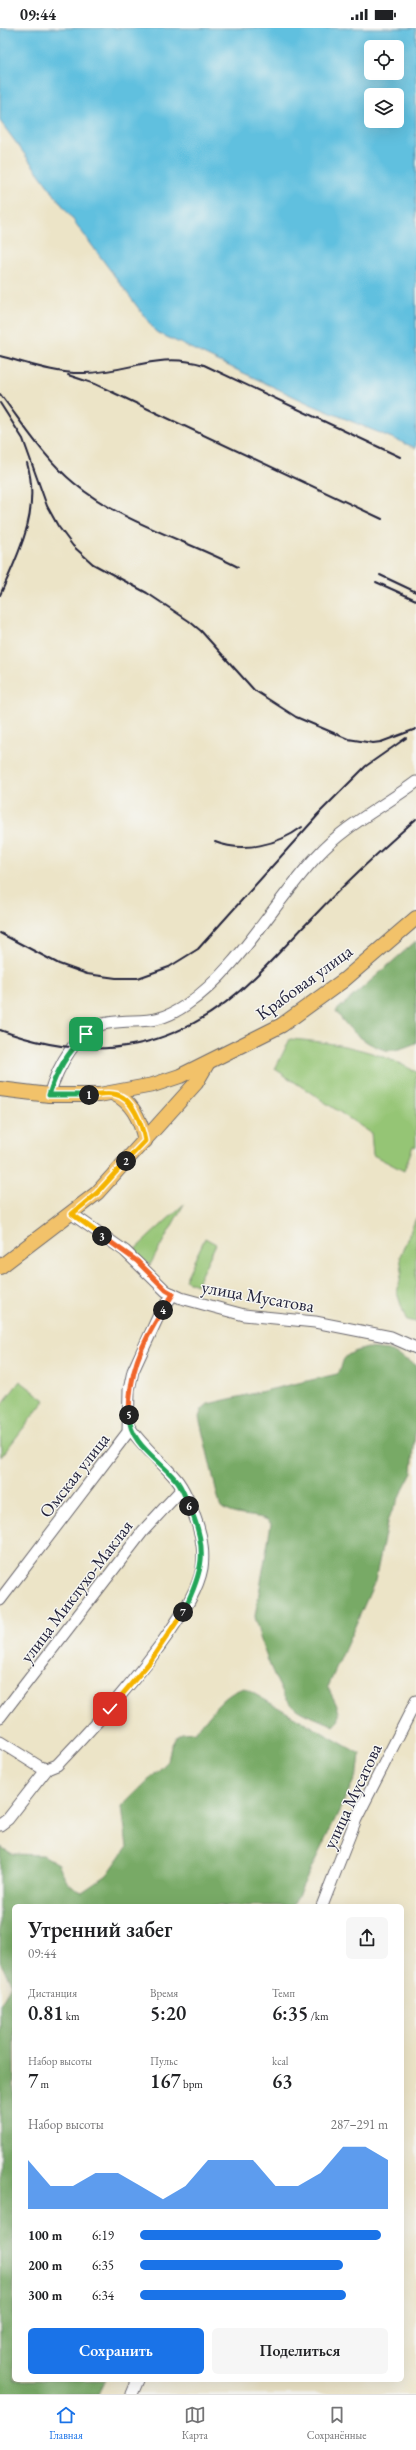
<!DOCTYPE html>
<html lang="ru">
<meta charset="utf-8">
<style>
body{margin:0;font-family:"EB Garamond",serif;background:#f6f6f6;color:#202124;height:100vh;display:flex;flex-direction:column;font-size:15px;white-space:nowrap}
*{box-sizing:border-box;margin:0}
p{font-size:13px;color:#757577}
.icon{flex:none;width:22px;height:22px;fill:none;stroke:currentColor;stroke-width:2;stroke-linecap:round;stroke-linejoin:round}
.map{position:relative;flex:1;overflow:hidden}
.drawer{position:absolute;left:12px;top:1876px;width:392px;height:478px;display:flex;flex-direction:column;background:#fff;border-radius:6px;box-shadow:0 4px 16px #0002}
.drawer>*{flex:none}
.tools{position:absolute;left:364px;top:12px;display:grid;gap:8px}
.tools a{display:grid;place-items:center;width:40px;height:40px;border-radius:6px;background:#fff;box-shadow:0 4px 16px #0002;font-size:20px}
.pin{position:absolute;display:grid;place-items:center;width:34px;height:34px;color:#fff;margin:-17px;border-radius:8px;box-shadow:0 2px 6px #0006}
.km{position:absolute;width:20px;height:20px;margin:-10px;border-radius:50%;background:#222;color:#fff;font-size:11px;line-height:20px;text-align:center}
.round{display:grid;place-items:center;flex:none;width:42px;height:42px;border-radius:6px;background:#f6f6f6}
.summary{display:flex;align-items:center;justify-content:space-between;height:68px;padding:0 16px}
h1{font-size:22px;font-weight:600;line-height:30px}
.metrics{display:grid;grid-template-columns:repeat(3,1fr);gap:6px;height:68px;padding:4px 16px}
.metrics div{display:grid;align-content:center}
.metrics b{font-size:20px;font-weight:600}
.metrics small{font-size:11px;font-weight:400}
.metrics p{font-size:11px}
.chart{height:112px;padding:8px 16px}
.chart p{display:flex;justify-content:space-between}
.chart svg{width:100%;height:72px;margin-top:4px;fill:#1a73e8;opacity:.7}
.cta{display:flex;gap:8px;margin-top:auto;padding:8px 16px}
.cta a{flex:1;height:46px;border-radius:6px;background:#1a73e8;color:#fff;font-size:16px;font-weight:600;line-height:46px;text-align:center}
.cta a+a{background:#f6f6f6;color:#202124}
ul{padding:0 16px;list-style:none;font-size:13px}
li{display:grid;grid-template-columns:64px 48px 1fr;align-items:center;height:30px}
li i{height:10px;border-radius:5px;background:#1a73e8}
.status{display:flex;justify-content:space-between;align-items:center;height:28px;padding:0 20px;background:#fff;direction:ltr}
.status svg{height:11px;fill:currentColor}
.dock{display:flex;justify-content:space-around;align-items:center;height:56px;border-top:1px solid #e0e0e0;background:#fff;font-size:11px;color:#757577}
.dock a{display:grid;justify-items:center;gap:2px}
.dock .active{color:#1a73e8}
.map>svg:first-child{display:block}
</style>
<div class="status"><b>09:44</b><svg viewBox="0 0 49 12"><path d="M0 12V9h3v3zM5 12V6h3v6zM10 12V3h3v9zM15 12V0h3v12zM26 1h20v11H26zM47 4h2v5h-2z"/></svg></div>
<div class="map">
<svg width="416" height="2366" viewBox="0 0 416 2366">
<rect width="100%" height="100%" fill="#f6f6f2"/>
<filter id="ink" filterUnits="userSpaceOnUse"><feTurbulence type="fractalNoise" baseFrequency=".025" numOctaves="2"/><feDisplacementMap in="SourceGraphic" scale="8" xChannelSelector="R" yChannelSelector="G"/><feConvolveMatrix kernelMatrix="1 2 1 2 8 2 1 2 1" color-interpolation-filters="sRGB"/></filter>
<filter id="wash" filterUnits="userSpaceOnUse"><feTurbulence type="fractalNoise" baseFrequency=".012" numOctaves="4" result="noise"/><feDisplacementMap in="SourceGraphic" scale="16" xChannelSelector="R" yChannelSelector="G"/><feGaussianBlur stdDeviation="0.9" result="paint"/><feColorMatrix in="noise" values="0 0 0 0 0 0 0 0 0 0 0 0 0 0 0 0 0 1.4 0 .05"/><feComposite in="paint" operator="in"/></filter>
<g filter="url(#wash)">
<rect width="100%" height="100%" fill="#ece4c7"/>
<g fill="#95c575" stroke="#5c7458">
<path d="M 290,1011 C 333,1014 378,1022 416,1044 L 416,1119 L 413,1118 L 404,1143 L 373,1127 L 371,1105 L 275,1041 Z"/>
<path d="M 184,1176 L 150,1237 L 132,1224 Z"/>
<path d="M 416,1190 L 416,1294 L 406,1292 L 397,1265 L 402,1243 L 400,1228 Z"/>
<path d="M 205,1210 L 216,1216 L 196,1257 L 185,1252 Z"/>
<path d="M 20,1353 L 45,1372 L 1,1429 L 0,1379 Z"/>
</g>
<g fill="#78aa66" stroke="#4d6650">
<path d="M 416,913 L 416,1015 C 406,1019 392,1025 382,1021 C 363,1015 346,999 336,983 Z"/>
<path d="M 368,1320 L 388,1322 L 416,1337 L 416,1392 L 412,1445 L 388,1491 L 375,1553 L 328,1659 C 332,1670 347,1688 334,1698 C 321,1691 307,1689 295,1680 C 278,1666 258,1610 255,1588 L 271,1496 C 265,1484 234,1492 220,1478 L 199,1389 L 202,1381 L 208,1376 L 337,1346 C 342,1342 341,1336 344,1331 C 349,1324 360,1322 368,1320 Z"/>
<path d="M 244,1660 L 360,1726 L 358,1744 L 293,1878 L 14,1878 L 14,2352 L 105,2352 L 98,2366 L 0,2366 L 0,1976 L 12,1956 L 0,1934 L 0,1819 L 13,1826 L 43,1827 L 59,1836 C 64,1850 67,1858 82,1864 L 107,1847 L 127,1819 L 122,1778 L 168,1733 L 171,1718 L 176,1709 L 182,1705 L 195,1704 C 210,1688 222,1666 244,1660 Z"/>
</g>
<path fill="#61c0df" stroke="#42718d" fill-rule="evenodd" d="M 0,0 L 416,0 L 416,420 L 312,377 L 156,304 L 0,93 ZM 371,19 L 397,19 L 397,45 L 371,45 ZM 371,67 L 397,67 L 397,93 L 371,93 Z"/>
</g>
<g filter="url(#ink)">
<g fill="none" stroke-linecap="round" stroke-linejoin="round">
<g stroke="#69666c" stroke-width="13">
<g id="minor">
<path d="M 49,1067 C 57,1041 77,999 108,995 C 140,990 154,999 186,977 C 239,941 273,875 317,828 C 345,797 383,779 416,754"/>
<path d="M 72,1186 L 125,1223 L 166,1263 L 181,1270 L 244,1287 L 315,1294 L 391,1309 L 416,1320"/>
<path d="M 0,1572 L 128,1404 L 129,1362 L 133,1343 L 158,1289 L 173,1266"/>
<path d="M 0,1689 L 143,1503 L 182,1461"/>
<path d="M 0,1714 L 40,1739 L 47,1741"/>
<path d="M 0,1797 L 8,1791 L 47,1741 L 57,1737 C 98,1694 137,1651 171,1602 C 183,1584 198,1562 202,1540 C 204,1527 202,1510 198,1498 C 193,1483 186,1463 176,1451 C 161,1433 143,1419 129,1399"/>
<path d="M 322,1878 L 356,1791 L 416,1673"/>
<path d="M 132,2366 L 138,2352"/>
</g>
</g>
<g stroke="#69666c" stroke-width="16">
<g id="major">
<path d="M 0,1061 L 49,1067 L 99,1067 L 153,1057 L 180,1048 L 282,997 L 344,952 L 416,890"/>
<path d="M 114,1066 C 133,1074 141,1093 145,1113"/>
<path d="M 0,1239 L 97,1165 L 196,1055 L 207,1036"/>
</g>
</g>
<use href="#minor" stroke="#fff" stroke-width="11"/>
<use href="#major" stroke="#f2c26a" stroke-width="14"/>
<g stroke="#22223b" stroke-width="2">
<path d="M 0,328 C 27,335 56,346 84,345 C 129,345 156,323 204,337 L 400,429"/>
<path d="M 68,347 L 95,356 L 382,491"/>
<path d="M 0,366 C 23,396 44,430 74,455 C 120,494 184,511 238,539"/>
<path d="M 0,375 L 23,411 L 47,478 L 58,498 L 73,518 L 93,536 L 147,565 L 189,593 L 201,603 L 254,662 L 296,689 L 348,711 L 373,715 L 381,714 L 416,701"/>
<path d="M 380,547 L 416,564"/>
<path d="M 376,554 L 416,572"/>
<path d="M 0,567 C 19,525 41,482 27,435"/>
<path d="M 316,788 L 366,738 L 406,710"/>
<path d="M 215,814 C 243,825 278,817 302,799"/>
<path d="M 0,905 L 59,936 L 87,946 L 116,950 L 138,950 L 169,939 L 198,921 L 319,786"/>
<path d="M 0,1002 C 97,1038 181,1022 256,948 C 276,929 295,907 315,887 C 347,853 381,822 416,791"/>
</g>
</g>
</g>
<g fill="none" stroke-linecap="round" stroke-linejoin="round" filter="url(#ink)">
<g stroke="#fff" stroke-width="8">
<path id="split-1" d="M 86,1006 C 69,1023 56,1043 49,1067 L 89,1067"/>
</g>
<g stroke="#fff" stroke-width="8">
<path id="split-2" d="M 89,1067 C 96,1067 106,1064 114,1066 C 133,1069 142,1097 145,1113 L 126,1133"/>
</g>
<g stroke="#fff" stroke-width="8">
<path id="split-3" d="M 102,1208 L 72,1186 L 97,1165 L 126,1133"/>
</g>
<g stroke="#fff" stroke-width="8">
<path id="split-4" d="M 102,1208 L 137,1233 L 166,1262 L 173,1266 L 163,1282"/>
</g>
<g stroke="#fff" stroke-width="8">
<path id="split-5" d="M 129,1387 C 129,1345 140,1318 163,1282"/>
</g>
<g stroke="#fff" stroke-width="8">
<path id="split-6" d="M 129,1387 C 129,1415 158,1431 175,1451 C 182,1458 185,1469 189,1478"/>
</g>
<g stroke="#fff" stroke-width="8">
<path id="split-7" d="M 183,1584 C 203,1544 209,1521 189,1478"/>
</g>
<g stroke="#fff" stroke-width="8">
<path id="split-8" d="M 110,1681 L 149,1635 L 183,1584"/>
</g>
<use href="#split-1" stroke="#22a559" stroke-width="5"/>
<use href="#split-2" stroke="#f5b400" stroke-width="5"/>
<use href="#split-3" stroke="#f5b400" stroke-width="5"/>
<use href="#split-4" stroke="#f0652b" stroke-width="5"/>
<use href="#split-5" stroke="#f0652b" stroke-width="5"/>
<use href="#split-6" stroke="#22a559" stroke-width="5"/>
<use href="#split-7" stroke="#22a559" stroke-width="5"/>
<use href="#split-8" stroke="#f5b400" stroke-width="5"/>
</g>
<g text-anchor="middle" dominant-baseline="central" stroke-width="3" stroke-linejoin="round" paint-order="stroke">
<g font-size="18" fill="#22223b" stroke="#f6f6f2">
<text transform="translate(304 954) rotate(-36)">Крабовая улица</text>
<text transform="translate(258 1268) rotate(10)">улица Мусатова</text>
<text transform="translate(74 1447) rotate(-52)">Омская улица</text>
<text transform="translate(76 1563) rotate(-53)">улица Миклухо-Маклая</text>
<text transform="translate(352 1768) rotate(-65)">улица Мусатова</text>
</g>
</g>
</svg>
<div class="tools">
<a><svg class="icon" aria-label="locate" viewBox="0 0 24 24"><circle cx="12" cy="12" r="6"/><path d="M12 2v4M12 18v4M2 12h4M18 12h4"/></svg></a>
<a><svg class="icon" aria-label="layers" viewBox="0 0 24 24"><path d="M12 4l9 5-9 5-9-5zM3 14l9 5 9-5"/></svg></a>
</div>
<div class="pin" style="left:86px;top:1006px;background:#1e9e55"><svg class="icon" aria-label="arrive" viewBox="0 0 24 24"><path d="M6 21V4h12l-3 4 3 4H6"/></svg></div>
<div class="pin" style="left:110px;top:1681px;background:#d93025"><svg class="icon" aria-label="check" viewBox="0 0 24 24"><path d="M5 12l5 5 9-10"/></svg></div>
<b class="km" style="left:89px;top:1067px">1</b>
<b class="km" style="left:126px;top:1133px">2</b>
<b class="km" style="left:102px;top:1208px">3</b>
<b class="km" style="left:163px;top:1282px">4</b>
<b class="km" style="left:129px;top:1387px">5</b>
<b class="km" style="left:189px;top:1478px">6</b>
<b class="km" style="left:183px;top:1584px">7</b>
<section class="drawer">
<div class="summary"><div><h1>Утренний забег</h1><p>09:44</p></div><a class="round"><svg class="icon" aria-label="share" viewBox="0 0 24 24"><path d="M12 15V3M7 8l5-5 5 5M5 13v7h14v-7"/></svg></a></div>
<div class="metrics">
<div><p>Дистанция</p><b>0.81<small> km</small></b></div>
<div><p>Время</p><b>5:20</b></div>
<div><p>Темп</p><b>6:35<small> /km</small></b></div>
</div>
<div class="metrics">
<div><p>Набор высоты</p><b>7<small> m</small></b></div>
<div><p>Пульс</p><b>167<small> bpm</small></b></div>
<div><p>kcal</p><b>63</b></div>
</div>
<div class="chart"><p><span>Набор высоты</span>287–291 m</p>
<svg viewBox="0 0 160 44" preserveAspectRatio="none"><path d="M0 44V14L10 30L20 30L30 22L40 22L50 30L60 38L70 30L80 14L90 14L100 14L110 30L120 30L130 22L140 6L150 6L160 14V44z"/></svg>
</div>
<ul>
<li><b>100 m</b>6:19<i style="width:97%"></i></li>
<li><b>200 m</b>6:35<i style="width:82%"></i></li>
<li><b>300 m</b>6:34<i style="width:83%"></i></li>
</ul>
<div class="cta"><a>Сохранить</a><a>Поделиться</a></div>
</section>
</div>
<nav class="dock">
<a class="active"><svg class="icon" aria-label="home" viewBox="0 0 24 24"><path d="M3 11l9-7 9 7M6 9v11h12V9"/></svg>Главная</a>
<a><svg class="icon" aria-label="map" viewBox="0 0 24 24"><path d="M3 6l6-2 6 2 6-2v14l-6 2-6-2-6 2zM9 4v14M15 6v14"/></svg>Карта</a>
<a><svg class="icon" aria-label="saved" viewBox="0 0 24 24"><path d="M7 4h10v16l-5-4-5 4z"/></svg>Сохранённые</a>
</nav>
